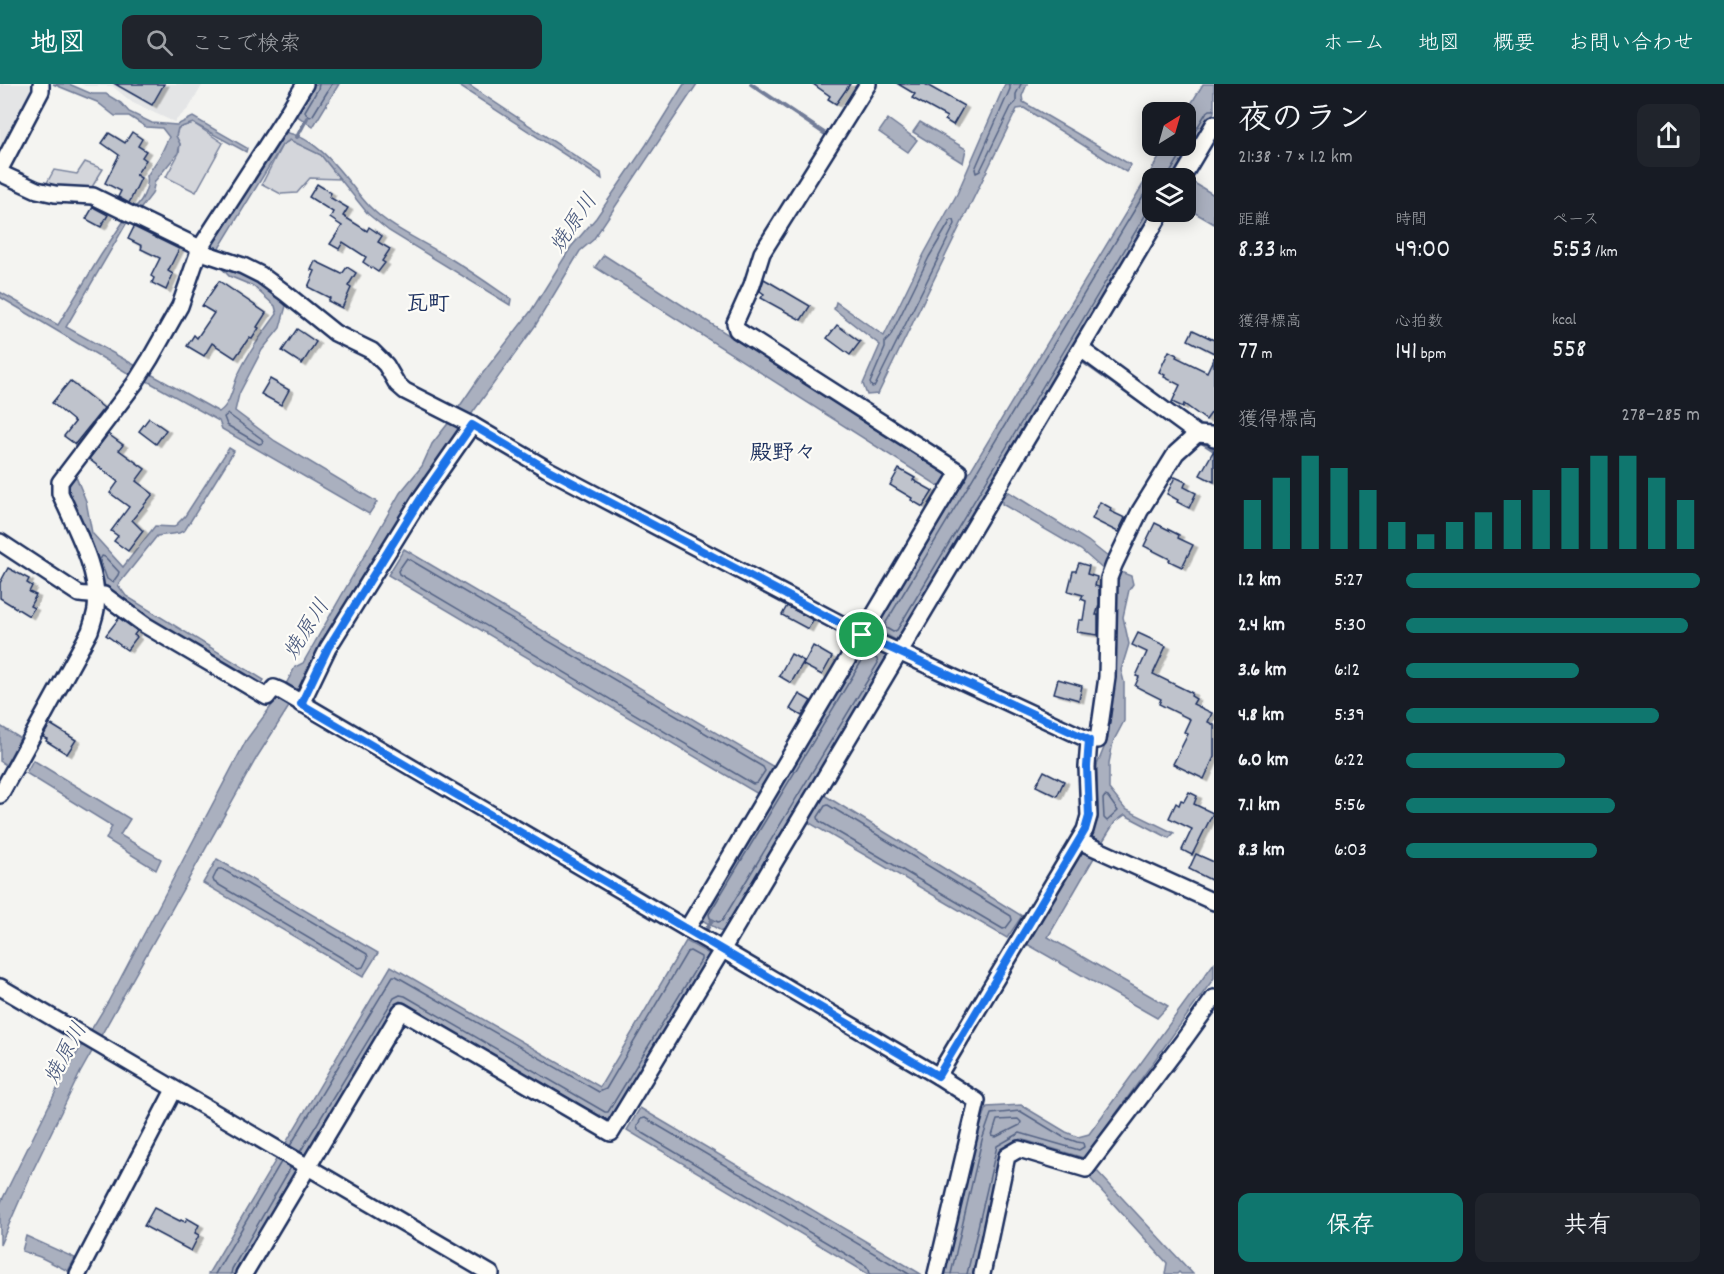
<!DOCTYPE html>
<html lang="ja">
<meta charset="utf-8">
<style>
body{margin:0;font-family:Dekko,"Klee One",sans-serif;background:#20242c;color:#f1f3f6;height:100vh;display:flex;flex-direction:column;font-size:22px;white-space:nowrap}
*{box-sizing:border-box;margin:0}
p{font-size:20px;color:#9ea1a6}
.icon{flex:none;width:33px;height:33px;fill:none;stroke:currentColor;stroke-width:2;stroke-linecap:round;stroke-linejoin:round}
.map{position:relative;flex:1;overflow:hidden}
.panel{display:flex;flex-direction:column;background:#171b24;width:510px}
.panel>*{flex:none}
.needle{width:39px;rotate:37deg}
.tools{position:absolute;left:1142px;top:18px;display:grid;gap:12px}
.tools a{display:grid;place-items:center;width:54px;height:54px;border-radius:12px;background:#171b24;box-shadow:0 3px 15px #0003;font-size:30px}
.pin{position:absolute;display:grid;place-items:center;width:51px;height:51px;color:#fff;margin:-26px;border:3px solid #fff;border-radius:50%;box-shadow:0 2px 6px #0007}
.round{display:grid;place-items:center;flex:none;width:63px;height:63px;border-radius:12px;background:#20242c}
.summary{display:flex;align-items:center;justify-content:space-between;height:102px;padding:0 24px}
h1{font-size:33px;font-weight:600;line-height:45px}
.stats{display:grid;grid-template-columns:repeat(3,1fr);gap:9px;height:102px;padding:6px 24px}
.stats div{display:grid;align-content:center}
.stats b{font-size:26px;font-weight:600}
.stats small{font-size:16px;font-weight:400}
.stats p{font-size:16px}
.chart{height:168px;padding:12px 24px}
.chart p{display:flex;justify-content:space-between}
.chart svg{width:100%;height:108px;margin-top:6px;stroke:#0f766e;stroke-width:6}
.cta{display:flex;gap:12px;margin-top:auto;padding:12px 24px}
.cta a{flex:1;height:69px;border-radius:12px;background:#0f766e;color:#fff;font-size:24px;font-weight:600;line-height:69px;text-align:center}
.cta a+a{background:#20242c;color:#f1f3f6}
ul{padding:0 24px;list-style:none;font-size:20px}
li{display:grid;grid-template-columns:96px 72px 1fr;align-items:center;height:45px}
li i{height:15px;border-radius:8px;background:#0f766e}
header{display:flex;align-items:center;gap:36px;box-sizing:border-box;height:84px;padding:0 30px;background:#0f766e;color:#fff}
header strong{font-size:28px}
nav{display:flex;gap:33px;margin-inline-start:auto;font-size:21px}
.search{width:420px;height:54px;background:#20242c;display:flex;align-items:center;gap:15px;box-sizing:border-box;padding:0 21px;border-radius:12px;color:#9ea1a6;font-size:22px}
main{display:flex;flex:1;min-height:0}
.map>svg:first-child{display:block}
</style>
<header>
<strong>地図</strong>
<div class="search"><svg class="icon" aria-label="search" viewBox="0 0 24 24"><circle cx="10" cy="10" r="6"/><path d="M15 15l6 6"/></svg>ここで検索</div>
<nav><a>ホーム</a><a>地図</a><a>概要</a><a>お問い合わせ</a></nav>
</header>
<main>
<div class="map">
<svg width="1214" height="1190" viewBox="0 0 1214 1190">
<defs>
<filter id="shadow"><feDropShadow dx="4.5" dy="2.5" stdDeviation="0" flood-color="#0004"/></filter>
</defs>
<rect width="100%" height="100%" fill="#f4f4f1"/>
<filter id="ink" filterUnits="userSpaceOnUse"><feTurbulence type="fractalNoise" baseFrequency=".0167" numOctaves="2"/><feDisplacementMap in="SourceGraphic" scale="12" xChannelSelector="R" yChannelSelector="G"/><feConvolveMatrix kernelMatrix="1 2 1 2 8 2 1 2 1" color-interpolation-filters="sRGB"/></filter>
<g filter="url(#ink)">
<g fill="#e4e5e6">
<path d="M 0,0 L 35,0 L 35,8 L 0,77 Z"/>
<path d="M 81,0 L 203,0 L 189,24 L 174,38 L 133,19 L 112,2 L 85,2 Z"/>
</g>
<g fill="#d4d6db" stroke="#78829c" stroke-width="1.5">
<path d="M 193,39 L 223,59 L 196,108 L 166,93 L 179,69 L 180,60 L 176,52 L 178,44 Z"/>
<path d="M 290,56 L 321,71 L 340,95 L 310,94 L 297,109 L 281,110 L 262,100 L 282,61 Z"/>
<path d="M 85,78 L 103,85 L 89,108 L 44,104 L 54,86 L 77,90 Z"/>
</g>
<g fill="#aab0bf" stroke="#717c98" stroke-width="1.5">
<path d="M 53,0 L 69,0 L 92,10 L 106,10 L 121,19 L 129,28 L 152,39 L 177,41 L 193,33 L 247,64 L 246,68 L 193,39 L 178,44 L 176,52 L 180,60 L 178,69 L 155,97 L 152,110 L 138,128 L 130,133 L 66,243 L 219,328 C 231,320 232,304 238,291 C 248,269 263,249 277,230 L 275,222 L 265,213 L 253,202 L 229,192 L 216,178 C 243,188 269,198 286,222 L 280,244 L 262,266 L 239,310 L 235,327 L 275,357 L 377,418 L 369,430 L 222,345 L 219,337 L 149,298 L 126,288 L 0,213 L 0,208 L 58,241 L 101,171 L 131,126 C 142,120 149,103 147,92 L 160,72 L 169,53 L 162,44 L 146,43 L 129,32 L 115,32 L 97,18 Z"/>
<path d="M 314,0 L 339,0 L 313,43 L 296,31 Z"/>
<path d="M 456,0 L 467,0 L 601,89 L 602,95 Z"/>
<path d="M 684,0 L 697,0 L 593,156 L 580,167 L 535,242 L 468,335 L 455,329 L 479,294 L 531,227 L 571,163 L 596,134 L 646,61 Z"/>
<path d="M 1005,0 L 1027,0 L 1022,12 L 1023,18 L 1131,81 L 1126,88 L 1024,24 L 1017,25 L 878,310 L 867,311 L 863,300 L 880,261 L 834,225 L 836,218 L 884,252 L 924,170 L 957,110 Z"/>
<path d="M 1203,0 L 1214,0 L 1214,28 L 1174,94 L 1152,94 L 1152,128 L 1154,128 L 898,557 L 875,545 L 1166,62 L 1185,62 L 1185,30 Z"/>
<path d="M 888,35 L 917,56 L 908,68 L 879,48 Z"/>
<path d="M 920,38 L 966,65 L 963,79 L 913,48 Z"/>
<path d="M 285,48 C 324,56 344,95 369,122 C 390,144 420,156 446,172 C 468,185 489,200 511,215 L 510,221 L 389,147 L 368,130 L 321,71 L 290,56 L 282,61 L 218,166 L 210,160 L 278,53 Z"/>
<path d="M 1191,97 L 1214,111 L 1214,140 L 1185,123 L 1185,107 Z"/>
<path d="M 604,171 L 947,391 L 940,403 L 595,183 Z"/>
<path d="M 450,337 L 462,344 L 298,609 L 285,602 L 295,583 L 303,579 L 400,409 L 422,382 L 432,360 Z"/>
<path d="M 229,364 L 234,367 L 185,446 L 179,449 L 157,452 L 118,501 L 126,512 L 264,596 L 261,601 L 121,518 L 102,498 L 68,410 L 71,392 L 76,393 L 86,417 L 92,449 L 123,483 L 155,442 L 174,443 L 185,432 Z"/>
<path d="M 1009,408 L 1088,457 L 1108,473 L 1108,483 L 1131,492 L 1133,500 L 1129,506 L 1123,533 L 1129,560 L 1121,586 L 1124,598 L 1124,637 L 1113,658 L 1109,679 L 1109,705 L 1125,725 L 1174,749 L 1169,754 L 1125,731 L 1115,738 L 1101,760 L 1089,754 L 1098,735 L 1097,681 L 1108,654 L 1114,593 L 1106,488 L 1081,466 L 1002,420 L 1002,413 Z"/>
<path d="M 404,465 L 774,683 L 758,710 L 388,491 Z"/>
<path d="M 864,561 L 888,573 L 723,848 L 700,835 Z"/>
<path d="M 278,613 L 290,621 L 257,673 L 80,989 L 32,1088 L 0,1161 L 0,1120 L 66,987 L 108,918 L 247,655 Z"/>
<path d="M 0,642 L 20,654 L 6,681 L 0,677 Z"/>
<path d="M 33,676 L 130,735 L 120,751 L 161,775 L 156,786 L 106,755 L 112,742 L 26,689 Z"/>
<path d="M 824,711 L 1022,832 L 1007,854 L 808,738 Z"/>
<path d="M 1081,765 L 1095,772 L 1048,853 L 1168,922 L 1157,934 L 1025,859 Z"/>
<path d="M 217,775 L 378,869 L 363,893 L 203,799 Z"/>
<path d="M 686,857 L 711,871 L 610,1038 L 400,917 L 293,1092 L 236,1190 L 208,1190 L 391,882 L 600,1003 Z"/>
<path d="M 1214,879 L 1214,894 L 1084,1074 L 1021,1055 L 1002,1065 L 973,1190 L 945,1190 L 976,1054 L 987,1023 L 1021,1021 L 1066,1048 L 1078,1053 L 1089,1050 Z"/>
<path d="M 640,1024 L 921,1190 L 868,1190 L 627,1046 Z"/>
<path d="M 1096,1086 L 1193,1190 L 1181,1190 L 1179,1188 L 1177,1190 L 1165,1190 L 1167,1179 L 1089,1093 Z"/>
<path d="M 26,1152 L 75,1174 L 68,1187 L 40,1173 L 22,1167 Z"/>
</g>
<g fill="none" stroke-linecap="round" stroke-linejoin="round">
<g stroke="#546385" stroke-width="1.5">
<path d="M 319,0 L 318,5 L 305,27 L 306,30 L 310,33 L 313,31 L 332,0"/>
<path d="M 1010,0 L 1010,5 L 975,85 L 976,89 L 980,87 L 1011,23 L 1016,18 L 1016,10 L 1021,0"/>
<path d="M 1169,94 L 1170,89 L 1206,29 L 1210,26 L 1214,26"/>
<path d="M 1152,97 L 885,540 L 886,544 L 893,548 L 897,546 L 1149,125 L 1152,122"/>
<path d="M 951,136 L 954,136 L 955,140 L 875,302 L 872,303 L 870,299 L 885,264 L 885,258 L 890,253 L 929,173 Z"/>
<path d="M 228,330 L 262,355 L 263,359 L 259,360 L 227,341 L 224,333 Z"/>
<path d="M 102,472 L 105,473 L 119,488 L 118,491 L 113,498 L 110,497 L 107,495 L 100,476 Z"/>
<path d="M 407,474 L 763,683 L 765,687 L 757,699 L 753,700 L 399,490 L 398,487 Z"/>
<path d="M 866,570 L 877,575 L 878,579 L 722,837 L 718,838 L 710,834 L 709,830 Z"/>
<path d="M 1105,712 L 1108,713 L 1118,727 L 1107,737 L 1104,734 L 1103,715 Z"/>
<path d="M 828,721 L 1011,832 L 1012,836 L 1006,844 L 1003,845 L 819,737 L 818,733 L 825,722 Z"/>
<path d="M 218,785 L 222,785 L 367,870 L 368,873 L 363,883 L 359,884 L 214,798 L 213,795 Z"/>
<path d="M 1018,1035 L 1021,1038 L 1020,1041 L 996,1053 L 992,1052 L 997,1036 Z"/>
<path d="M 290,1062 L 393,892 L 396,892 L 599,1008 L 606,1005 L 687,868 L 690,867 L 701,873 L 701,876 L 608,1028 L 605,1028 L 405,912 L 400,911 L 394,914 L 300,1068"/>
<path d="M 215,1190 L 281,1078"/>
<path d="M 231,1190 L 232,1185 L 291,1083"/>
<path d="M 870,1190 L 869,1186 L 866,1182 L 638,1046 L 637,1042 L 641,1035 L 645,1034 L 909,1190"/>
<path d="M 951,1190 L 982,1056 L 991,1030 L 1020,1027 L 1063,1053 L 1077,1058 L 1083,1059 L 1084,1063 L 1079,1066 L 1020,1049 L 997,1062 L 967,1190"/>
</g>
<g stroke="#717c98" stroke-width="4">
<path d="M 751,0 L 827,51"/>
<path d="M 297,53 L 307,34"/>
<path d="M 1078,274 L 1160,332"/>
<path d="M 1197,355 L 1214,366"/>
<path d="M 704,850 L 712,836"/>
</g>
</g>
<g fill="#bfc3cc" stroke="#1b2f5e" stroke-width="1.5" filter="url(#shadow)">
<path d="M 115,0 L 164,0 L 152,21 Z"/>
<path d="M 813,0 L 850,0 L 836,20 L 828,15 L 830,12 Z"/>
<path d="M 898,0 L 925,0 L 964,22 L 953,41 L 945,36 L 947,33 L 912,14 L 915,10 Z"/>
<path d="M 132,48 L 142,55 L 138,62 L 146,67 L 142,73 L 146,76 L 136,91 L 141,94 L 129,119 L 118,113 L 121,107 L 105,99 L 119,71 L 102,59 L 109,49 L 125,59 Z"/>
<path d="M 317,100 L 331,109 L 329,113 L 348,124 L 343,132 L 367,147 L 369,143 L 382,152 L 378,158 L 390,165 L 382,177 L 385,179 L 378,188 L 363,178 L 366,173 L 343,158 L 339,165 L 330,160 L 342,142 L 330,134 L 333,128 L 309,113 Z"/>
<path d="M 93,123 L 108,131 L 101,143 L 86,135 Z"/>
<path d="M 134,143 L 179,165 L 168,187 L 173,190 L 166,206 L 152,199 L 154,194 L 151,192 L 160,174 L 141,165 L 142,162 L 128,155 Z"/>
<path d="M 315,177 L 342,190 L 347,183 L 356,189 L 348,202 L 351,204 L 342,224 L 328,217 L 330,214 L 308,203 L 315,187 L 311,186 Z"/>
<path d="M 764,195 L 810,222 L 801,236 L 761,214 L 764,210 L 760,207 Z"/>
<path d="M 219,197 L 266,229 L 257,243 L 259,244 L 252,255 L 249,254 L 235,274 L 212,259 L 204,272 L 187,262 L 194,251 L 197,254 L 214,229 L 202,222 Z"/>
<path d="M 837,241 L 860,258 L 850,271 L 827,254 Z"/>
<path d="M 297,245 L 316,258 L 302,280 L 282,267 Z"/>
<path d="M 1193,246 L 1214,256 L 1214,269 L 1188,256 Z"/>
<path d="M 1169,267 L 1177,271 L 1176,273 L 1207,288 L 1214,273 L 1214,325 L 1206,336 L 1184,320 L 1183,323 L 1172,318 L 1180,301 L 1164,293 L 1165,291 L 1159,288 Z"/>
<path d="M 270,295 L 289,306 L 281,321 L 261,310 Z"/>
<path d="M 70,297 L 104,324 L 75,360 L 64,352 L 75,338 L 52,319 Z"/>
<path d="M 149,334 L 166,346 L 156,360 L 139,347 Z"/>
<path d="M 108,350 L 123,361 L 119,366 L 145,385 L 136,397 L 153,410 L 132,436 L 143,447 L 128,467 L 114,457 L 118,452 L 111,447 L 129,423 L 110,409 L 118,398 L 89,375 Z"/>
<path d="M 1214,366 L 1214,398 L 1200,391 Z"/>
<path d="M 899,385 L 915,394 L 913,396 L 933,407 L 923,423 L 911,416 L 912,414 L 890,401 Z"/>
<path d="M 1175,393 L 1186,398 L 1184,403 L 1196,409 L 1189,424 L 1177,418 L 1178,416 L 1167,410 Z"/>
<path d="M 1100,418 L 1111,424 L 1110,427 L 1125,434 L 1118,448 L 1092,435 Z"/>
<path d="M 1155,439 L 1179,451 L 1178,454 L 1193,461 L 1182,483 L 1169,477 L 1170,475 L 1144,462 Z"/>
<path d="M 1079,479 L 1089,482 L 1087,490 L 1097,493 L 1095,502 L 1099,503 L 1099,521 L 1096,531 L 1098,531 L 1098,551 L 1077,548 L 1079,536 L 1083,536 L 1086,517 L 1081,515 L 1083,511 L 1068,507 L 1073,487 L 1076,487 Z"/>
<path d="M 8,484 L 29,495 L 27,499 L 32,502 L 29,508 L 36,511 L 30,522 L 34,524 L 29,532 L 0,514 L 0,499 Z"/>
<path d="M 787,522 L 813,536 L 808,545 L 782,531 Z"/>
<path d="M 119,534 L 137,547 L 134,551 L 137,553 L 127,566 L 106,551 Z"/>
<path d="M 1138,549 L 1166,562 L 1153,590 L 1192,609 L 1191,612 L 1196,615 L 1193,620 L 1212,629 L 1208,638 L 1214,641 L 1214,673 L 1204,695 L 1173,680 L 1188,650 L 1184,648 L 1190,635 L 1159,620 L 1161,615 L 1135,602 L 1139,593 L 1136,592 L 1147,568 L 1132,561 Z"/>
<path d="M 813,562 L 832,573 L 822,591 L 803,581 Z"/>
<path d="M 791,570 L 804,577 L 791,599 L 779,592 Z"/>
<path d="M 1058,595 L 1082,602 L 1079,616 L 1054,609 Z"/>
<path d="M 799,610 L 811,617 L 802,632 L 790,625 Z"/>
<path d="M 50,640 L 76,656 L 67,670 L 46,657 L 47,655 L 43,653 Z"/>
<path d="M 1044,687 L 1064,697 L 1057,712 L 1036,702 Z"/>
<path d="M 1189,708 L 1197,712 L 1194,720 L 1213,729 L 1192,771 L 1182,766 L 1192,745 L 1169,734 L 1176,719 L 1179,721 L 1181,716 L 1184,717 Z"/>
<path d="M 1196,770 L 1214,778 L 1214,790 L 1211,796 L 1189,785 Z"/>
<path d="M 154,1124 L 180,1137 L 181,1136 L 185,1138 L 187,1134 L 199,1141 L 195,1149 L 199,1151 L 191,1167 L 144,1142 Z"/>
</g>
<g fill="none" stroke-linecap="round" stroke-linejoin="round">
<g stroke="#1b2f5e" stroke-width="20">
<g id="minor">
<path d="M 305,0 L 283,36 L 200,164 L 207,170 L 243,182 L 261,191 L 284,208 L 335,249 L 372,267 L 386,281 L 397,300 L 405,307 L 472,341 L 547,385 L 862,551 L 1089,656 L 1098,656 L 1107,593 L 1109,494 L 1114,481 L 1140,427 L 1176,369 L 1197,350"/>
<path d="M 0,85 L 41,7 L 41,0"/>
<path d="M 0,89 L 37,106 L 55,110 L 93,112 L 200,164 L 180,222 L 150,275 L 135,299 L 60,398 L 60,409 C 75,444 100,487 96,525 C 95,532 92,540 90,547 L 0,711"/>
<path d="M 1182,94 L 1214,40"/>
<path d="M 1081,265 L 1197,350 L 1211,351 L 1214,354"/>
<path d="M 0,458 L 79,510 C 88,512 95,510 104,511 L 145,541 L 267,613 L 274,604 L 281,607 L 938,992 L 977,1017 L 936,1190"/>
<path d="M 301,620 L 328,564 L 421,414 L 472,341"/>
<path d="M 1079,757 L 1214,818"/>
<path d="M 687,845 L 959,388 L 737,246 L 735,239 L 752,201 L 762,169 L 868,0"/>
<path d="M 0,903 L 491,1190"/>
<path d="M 938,992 L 1085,746 L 1089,732 L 1087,683 L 1089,656"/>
<path d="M 78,1190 L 174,1006"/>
<path d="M 244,1190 L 401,927 L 611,1049 L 722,866 L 1162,128"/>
<path d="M 982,1190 L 1007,1072 L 1019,1065 L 1086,1085 L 1183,957 L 1214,914"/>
</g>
</g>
<use href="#minor" stroke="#fdfcf7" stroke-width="15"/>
</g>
</g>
<g fill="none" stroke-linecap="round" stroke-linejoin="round" filter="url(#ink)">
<g stroke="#fff" stroke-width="12">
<path id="route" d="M 472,341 L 547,385 L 862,551 L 1089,656 L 1087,683 L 1089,732 L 1085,746 L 938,992 L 301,620 L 328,564 L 421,414 Z"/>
</g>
<use href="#route" stroke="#1a73e8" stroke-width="8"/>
</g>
<g text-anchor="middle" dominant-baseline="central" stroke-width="4.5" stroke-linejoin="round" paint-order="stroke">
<g font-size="22" font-style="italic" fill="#46567b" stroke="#fdfcf7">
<text transform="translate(575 140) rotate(-56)">焼原川</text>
<text transform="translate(308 546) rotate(-58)">焼原川</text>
<text transform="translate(67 970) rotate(-62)">焼原川</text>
</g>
<g font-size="22" font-weight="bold" fill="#1b2f5e" stroke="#fdfcf7">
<text x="428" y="221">瓦町</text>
<text x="783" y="370">殿野々</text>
</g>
</g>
</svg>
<div class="tools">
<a><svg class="needle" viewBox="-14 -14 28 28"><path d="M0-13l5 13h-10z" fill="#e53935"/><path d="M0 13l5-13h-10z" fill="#9ea1a6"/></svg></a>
<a><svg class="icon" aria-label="layers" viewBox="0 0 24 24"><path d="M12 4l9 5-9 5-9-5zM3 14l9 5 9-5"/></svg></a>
</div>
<div class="pin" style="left:862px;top:551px;background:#1e9e55"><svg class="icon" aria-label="arrive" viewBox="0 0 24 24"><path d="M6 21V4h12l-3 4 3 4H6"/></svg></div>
</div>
<section class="panel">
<div class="summary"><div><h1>夜のラン</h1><p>21:38 · 7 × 1.2 km</p></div><a class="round"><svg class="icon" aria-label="share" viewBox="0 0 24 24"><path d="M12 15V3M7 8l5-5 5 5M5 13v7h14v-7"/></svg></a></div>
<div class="stats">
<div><p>距離</p><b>8.33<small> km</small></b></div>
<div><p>時間</p><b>49:00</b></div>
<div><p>ペース</p><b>5:53<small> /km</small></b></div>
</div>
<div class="stats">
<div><p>獲得標高</p><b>77<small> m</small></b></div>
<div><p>心拍数</p><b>141<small> bpm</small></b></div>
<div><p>kcal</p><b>558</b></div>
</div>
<div class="chart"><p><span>獲得標高</span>278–285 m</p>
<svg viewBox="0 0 160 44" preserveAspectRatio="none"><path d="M5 44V24M15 44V15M25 44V6M35 44V11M45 44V20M55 44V33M65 44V38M75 44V33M85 44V29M95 44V24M105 44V20M115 44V11M125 44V6M135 44V6M145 44V15M155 44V24"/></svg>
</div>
<ul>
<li><b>1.2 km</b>5:27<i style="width:100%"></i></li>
<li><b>2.4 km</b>5:30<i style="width:96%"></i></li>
<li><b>3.6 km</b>6:12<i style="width:59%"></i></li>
<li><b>4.8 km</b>5:39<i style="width:86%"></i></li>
<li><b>6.0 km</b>6:22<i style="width:54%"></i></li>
<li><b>7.1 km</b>5:56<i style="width:71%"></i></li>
<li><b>8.3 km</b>6:03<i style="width:65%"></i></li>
</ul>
<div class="cta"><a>保存</a><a>共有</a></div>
</section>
</main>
